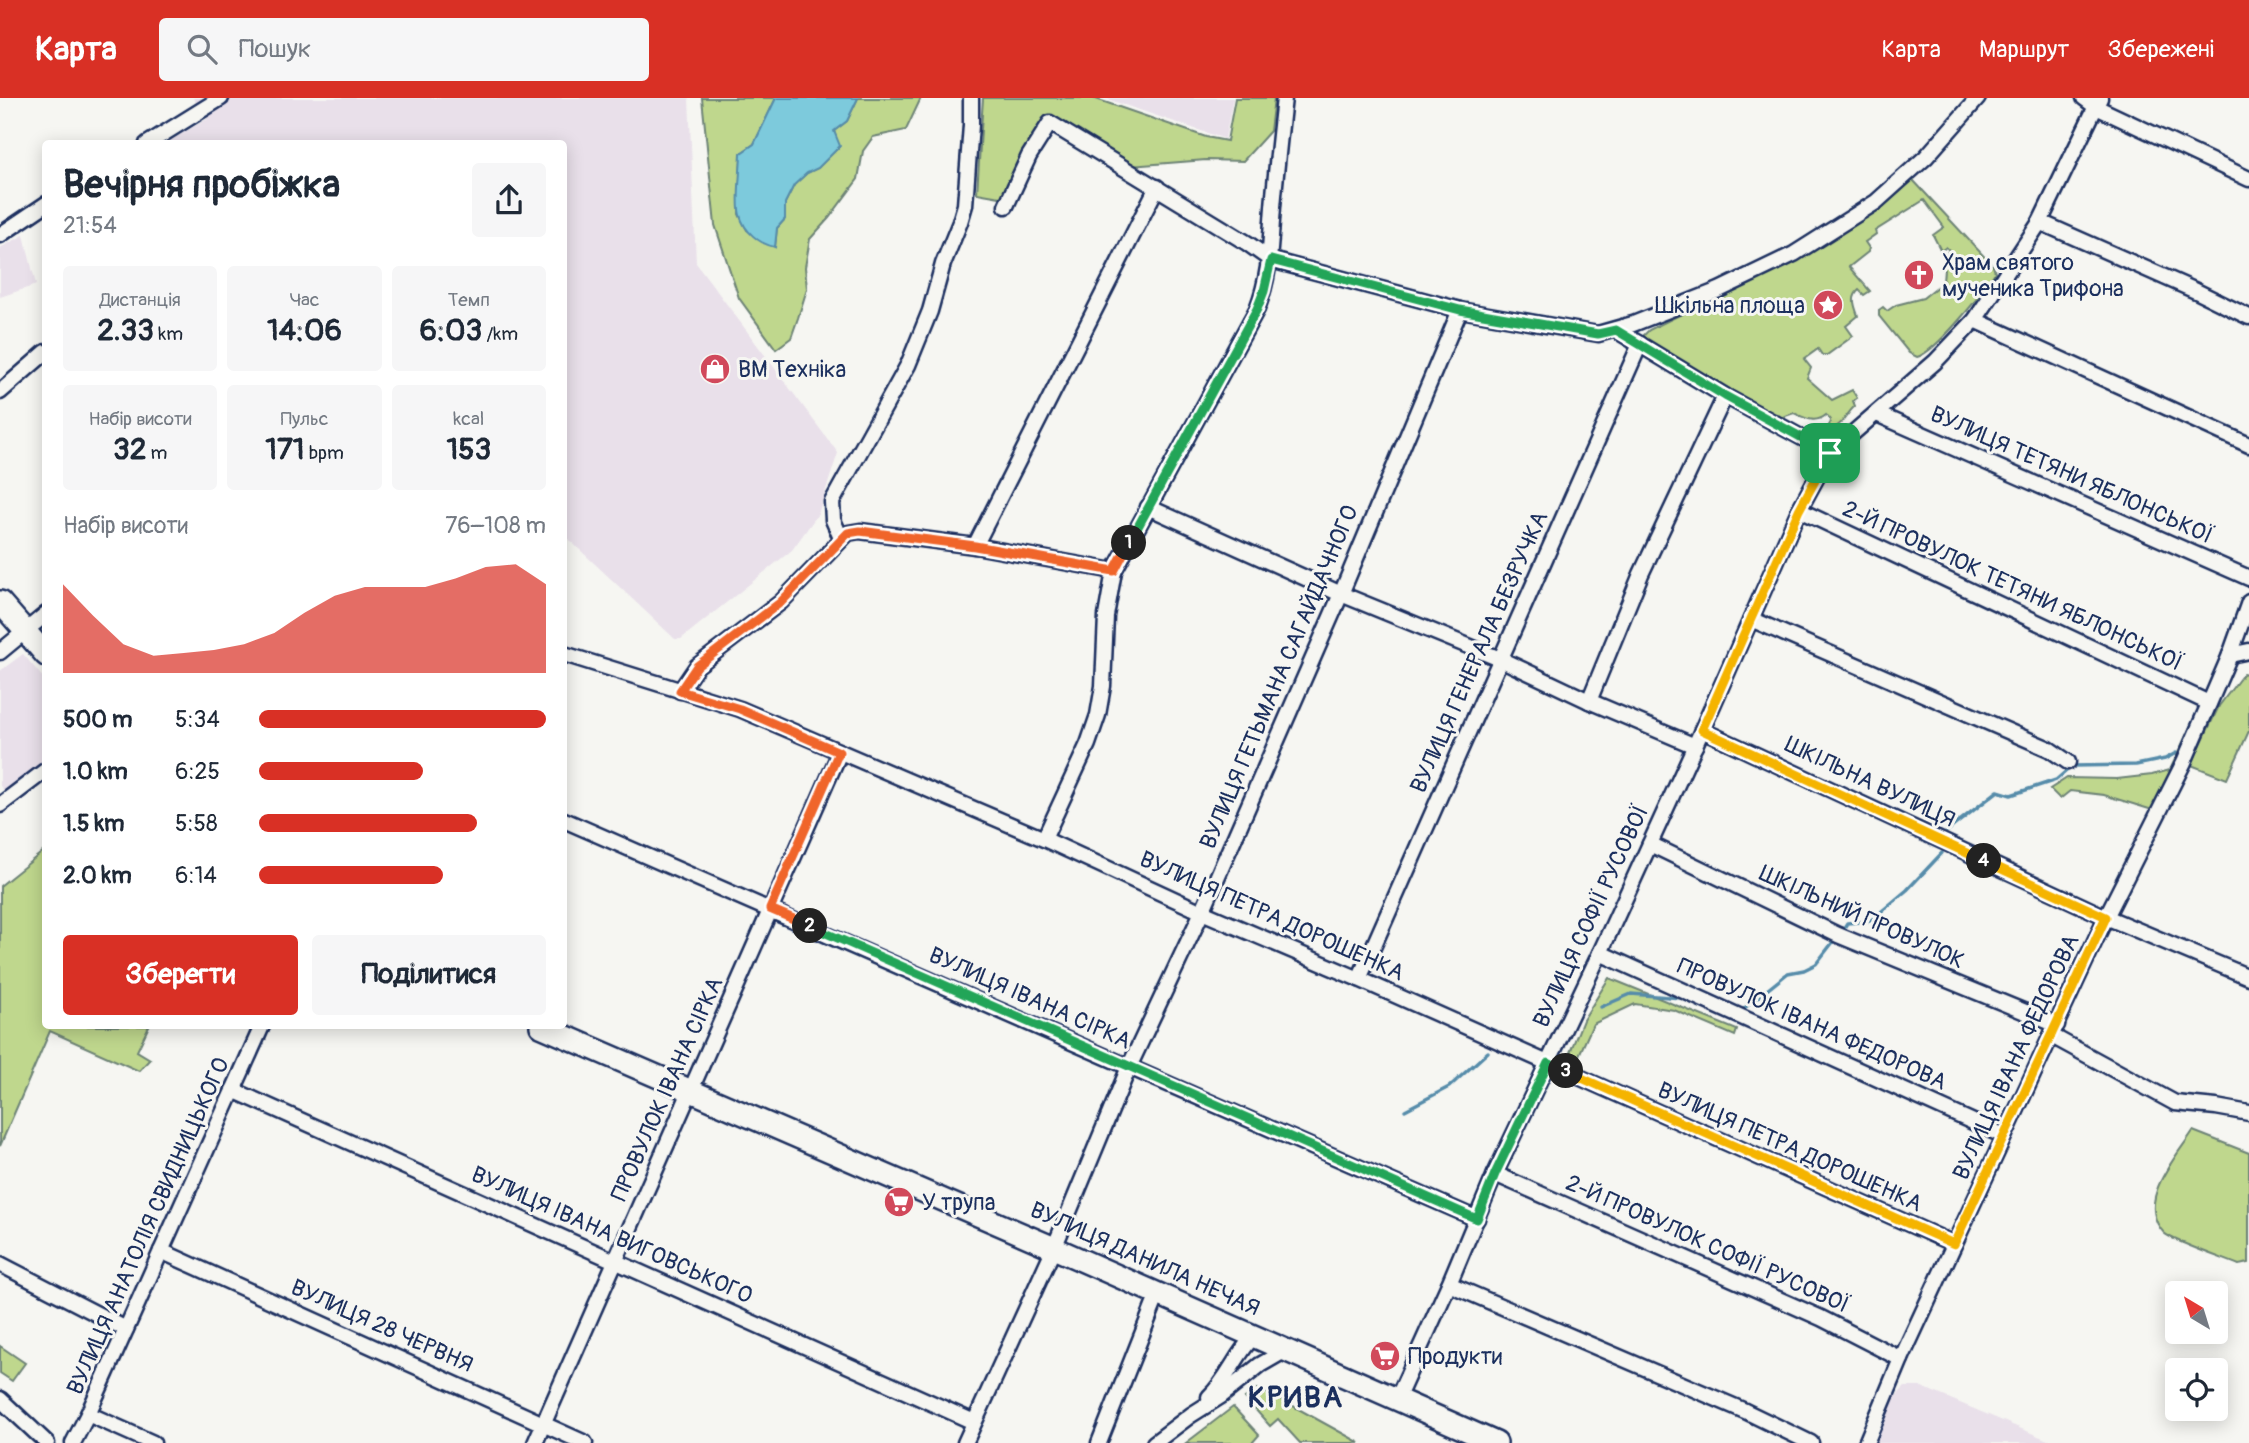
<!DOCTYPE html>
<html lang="uk">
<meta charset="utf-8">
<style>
body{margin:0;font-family:Pangolin,sans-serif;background:#f6f6f7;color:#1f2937;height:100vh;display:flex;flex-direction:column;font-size:26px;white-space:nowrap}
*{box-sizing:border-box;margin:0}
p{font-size:23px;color:#747a83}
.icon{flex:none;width:38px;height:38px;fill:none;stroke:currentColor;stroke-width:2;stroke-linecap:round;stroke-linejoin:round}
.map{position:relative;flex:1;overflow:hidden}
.details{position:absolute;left:42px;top:42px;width:525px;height:889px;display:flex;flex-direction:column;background:#fff;border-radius:7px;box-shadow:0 4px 18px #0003}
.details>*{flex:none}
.needle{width:46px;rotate:322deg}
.fabs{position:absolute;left:2165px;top:1183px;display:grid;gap:14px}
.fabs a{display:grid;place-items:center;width:63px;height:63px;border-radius:7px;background:#fff;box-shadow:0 4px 18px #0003;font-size:35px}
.pin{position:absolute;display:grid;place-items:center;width:60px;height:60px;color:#fff;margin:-30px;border-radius:14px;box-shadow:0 4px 10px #0006}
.km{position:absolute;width:35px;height:35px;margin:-18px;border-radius:50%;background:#222;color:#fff;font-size:19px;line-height:35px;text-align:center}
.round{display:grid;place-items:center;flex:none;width:74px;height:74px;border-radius:7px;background:#f6f6f7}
.headline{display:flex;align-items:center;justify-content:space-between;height:119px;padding:0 21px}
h1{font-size:38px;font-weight:700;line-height:52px}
.stats{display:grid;grid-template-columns:repeat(3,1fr);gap:10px;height:119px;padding:7px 21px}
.stats div{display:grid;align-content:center;border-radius:7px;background:#f6f6f7;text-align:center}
.stats b{font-size:30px;font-weight:700}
.stats small{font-size:19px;font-weight:400}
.stats p{font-size:19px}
.chart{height:196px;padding:14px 21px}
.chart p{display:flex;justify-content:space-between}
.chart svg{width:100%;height:126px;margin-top:7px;fill:#d93025;opacity:.7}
.button{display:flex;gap:14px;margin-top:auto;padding:14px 21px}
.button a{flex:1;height:80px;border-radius:7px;background:#d93025;color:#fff;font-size:28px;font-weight:700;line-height:80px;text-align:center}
.button a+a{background:#f6f6f7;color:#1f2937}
ul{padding:0 21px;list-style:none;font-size:23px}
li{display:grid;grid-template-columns:112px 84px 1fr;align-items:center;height:52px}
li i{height:18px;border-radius:9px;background:#d93025}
header{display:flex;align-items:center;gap:42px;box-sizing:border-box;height:98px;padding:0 35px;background:#d93025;color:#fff}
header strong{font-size:33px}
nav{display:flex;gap:38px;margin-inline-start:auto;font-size:24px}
.search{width:490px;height:63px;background:#f6f6f7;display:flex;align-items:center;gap:18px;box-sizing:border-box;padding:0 24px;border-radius:7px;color:#747a83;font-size:26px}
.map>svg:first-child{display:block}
</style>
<header>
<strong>Карта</strong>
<div class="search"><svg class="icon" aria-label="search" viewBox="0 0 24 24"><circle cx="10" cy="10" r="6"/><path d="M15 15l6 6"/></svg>Пошук</div>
<nav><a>Карта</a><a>Маршрут</a><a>Збережені</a></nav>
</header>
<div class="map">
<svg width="2249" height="1345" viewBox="0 0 2249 1345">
<rect width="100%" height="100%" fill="#f6f6f2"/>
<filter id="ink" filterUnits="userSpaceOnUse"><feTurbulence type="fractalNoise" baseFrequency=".0143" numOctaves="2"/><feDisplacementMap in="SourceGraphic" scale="14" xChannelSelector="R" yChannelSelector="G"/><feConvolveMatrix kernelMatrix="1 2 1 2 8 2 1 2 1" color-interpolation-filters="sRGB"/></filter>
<g filter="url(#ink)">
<g fill="#e9e0ea">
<path d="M 193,0 L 689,0 L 696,165 L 838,355 L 818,416 L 792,452 L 681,541 L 675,541 L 564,437 L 564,46 L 164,46 L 207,21 Z"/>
<path d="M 1104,0 L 1233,0 L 1225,41 Z"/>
<path d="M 24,137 L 36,187 L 0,199 L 0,150 Z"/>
<path d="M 23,556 L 45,582 L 45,664 L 6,695 L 0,688 L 0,573 Z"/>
<path d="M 1905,1289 L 1922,1289 L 2055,1345 L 1871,1345 L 1886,1308 Z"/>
</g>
<g fill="#bfd78d" stroke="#6d8376" stroke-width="2">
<path d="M 702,0 L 776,0 L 754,46 L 741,55 L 739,116 L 747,132 L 775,149 L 777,130 L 785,121 L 785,105 L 794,87 L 807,75 L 818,70 L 839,49 L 834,33 L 847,23 L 858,0 L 921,0 L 906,32 L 873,39 L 863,53 L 858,81 L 829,120 L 810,141 L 805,169 L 807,191 L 798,220 L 791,240 L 776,251 L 739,200 L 715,127 Z"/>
<path d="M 983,0 L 1093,0 L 1206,39 L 1227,43 L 1235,0 L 1274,0 L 1270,33 L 1243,63 L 1206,62 L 1130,68 L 1050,20 L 1024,52 L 1006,100 L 977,95 Z"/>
<path d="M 1913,82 L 1993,168 L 1995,174 C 1985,193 1936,254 1917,259 L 1909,255 L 1879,218 L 1879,212 L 1883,209 L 1887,213 L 1896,207 L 1923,200 L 1943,184 L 1945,158 L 1949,152 L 1946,149 L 1941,153 L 1933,137 L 1944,129 L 1924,102 L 1875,133 L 1876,136 L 1865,144 L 1869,150 L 1868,154 L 1849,169 L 1870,193 L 1864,197 L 1859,192 C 1850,200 1855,208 1858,218 L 1846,228 L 1853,238 L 1827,257 L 1822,257 L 1818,251 L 1804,261 L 1811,270 L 1807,280 L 1832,302 L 1852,292 L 1857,300 L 1853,303 L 1855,308 C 1846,316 1844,326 1832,331 L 1829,329 L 1830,322 L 1826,317 C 1815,326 1805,320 1794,315 L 1777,321 L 1645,243 L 1644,237 L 1649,232 L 1801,157 L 1881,110 Z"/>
<path d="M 2249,574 L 2249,633 L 2227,681 L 2191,667 L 2219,608 L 2243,576 Z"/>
<path d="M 2191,627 L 2196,634 L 2159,714 L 2104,697 L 2070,693 L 2060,701 L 2050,691 L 2067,680 L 2117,681 L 2152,677 L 2170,672 Z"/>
<path d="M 45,752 L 46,928 L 149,928 L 137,953 L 150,961 L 139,973 L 50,933 L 0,1048 L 0,788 Z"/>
<path d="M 1609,880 L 1737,932 L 1735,938 L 1674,912 L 1635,906 L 1593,926 L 1571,975 L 1563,972 L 1583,922 Z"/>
<path d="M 2193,1033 L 2249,1055 L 2249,1165 L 2239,1167 C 2227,1162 2170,1142 2164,1135 C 2135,1103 2175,1061 2193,1033 Z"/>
<path d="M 0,1248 L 25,1265 L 12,1283 L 0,1275 Z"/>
<path d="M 1257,1291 L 1275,1298 L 1360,1345 L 1300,1345 L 1278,1321 L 1270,1328 L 1245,1300 Z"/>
<path d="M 1233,1309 L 1259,1337 L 1252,1345 L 1186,1345 Z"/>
</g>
<path fill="#7dcadc" stroke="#568caa" stroke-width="2" d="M 776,0 L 858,0 L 847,23 L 834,33 L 840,48 L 818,70 L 807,75 L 794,87 L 785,105 L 785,121 L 777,130 L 775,149 C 759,146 744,133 740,117 C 736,104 741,71 741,55 L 754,46 Z"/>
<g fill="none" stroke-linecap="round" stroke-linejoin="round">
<g stroke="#568caa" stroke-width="3.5">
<path d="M 1947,733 L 1998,693 L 2011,697 L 2056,682 L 2072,668 L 2136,667 L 2165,661 L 2176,655"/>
<path d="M 1842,833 L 1847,825 L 1870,823 L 1907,792 L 1942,755"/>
<path d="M 1601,909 L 1631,896 L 1682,900 L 1697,906"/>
<path d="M 1742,912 L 1788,875 L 1804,872 L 1816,866 L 1833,844"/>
<path d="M 1405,1012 L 1449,989 L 1488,954"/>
</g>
<g stroke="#1b2f5e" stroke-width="19">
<g id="minor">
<path d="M 2084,0 L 2096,9 L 2249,81"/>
<path d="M 147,46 L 221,0"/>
<path d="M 1006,108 L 1029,58 L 1050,25 L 1247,145 L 1271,162 L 1460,212 L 1598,236 L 1633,226 L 1719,192 L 1794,156 L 1876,104 L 1926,59 L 1978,0"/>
<path d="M 2040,124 L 2196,193 L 2249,219"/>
<path d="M 0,137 L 46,106"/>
<path d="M 1975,222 L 2249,347"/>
<path d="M 1616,232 L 1725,298 L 1830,355"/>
<path d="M 0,294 L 46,254"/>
<path d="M 1877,316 L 2249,480"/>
<path d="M 1148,409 L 1341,496 L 1500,561 L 1589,603 L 1695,648"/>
<path d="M 1799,412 L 2209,605"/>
<path d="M 841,440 L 833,422 L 832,404 L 908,267 L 930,213 L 943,166 L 960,124 L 965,107 L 971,27 L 971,0"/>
<path d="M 975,448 L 1157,89"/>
<path d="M 1751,521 L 2049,651 L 2068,664"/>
<path d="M 0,554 L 46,516"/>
<path d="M 564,556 L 740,611 L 1044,741 L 1202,814 L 1359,881 L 1954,1146"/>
<path d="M 2230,557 L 2249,553"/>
<path d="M 680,593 L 697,568 L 781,504 L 848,435 L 860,433 L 975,448 L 1114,473"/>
<path d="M 1589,603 L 1641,476 L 1725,298"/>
<path d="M 1702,632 L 2106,819 L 2249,879"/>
<path d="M 0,707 L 46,672"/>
<path d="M 564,722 L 1477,1121"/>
<path d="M 1044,741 L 1088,646 L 1098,617 L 1103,588 L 1106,518 L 1114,473 L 1257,211 C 1271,175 1270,146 1273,109 C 1276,73 1280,36 1284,0"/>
<path d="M 1650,746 L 1838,837 L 2057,927"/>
<path d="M 1600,855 L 2004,1038"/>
<path d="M 1359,881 L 1640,246"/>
<path d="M 2052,938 L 2175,1005 L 2216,1009 L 2249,1015"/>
<path d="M 233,992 L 974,1324"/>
<path d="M 1495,1076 L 1821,1220 L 1901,1261"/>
<path d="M 161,1153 L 585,1345"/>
<path d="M 0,1166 L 126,1231"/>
<path d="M 1449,1186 L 1745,1313 L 1811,1345"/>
<path d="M 1209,1299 C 1228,1281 1236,1256 1254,1238"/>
<path d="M 0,1301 L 47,1345"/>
<path d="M 1397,1301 L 1449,1186 L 1495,1076 L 1600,855 L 1702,632 L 1799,412 L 1830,355 L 1935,264 L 1975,222 L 2040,124 L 2100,0"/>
<path d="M 88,1316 L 153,1345"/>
<path d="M 73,1345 L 88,1316 L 262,928"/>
<path d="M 535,1345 L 840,654"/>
<path d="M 965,1345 L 1054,1150 L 1129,969 L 1202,814 L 1341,496 L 1460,212"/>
<path d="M 1099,1345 L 1158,1196"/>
<path d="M 1154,1345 L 1191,1317 L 1221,1298 L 1260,1267 L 1286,1252"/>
<path d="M 1866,1345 L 1901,1261 L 2106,819 L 2184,664 L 2230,557 L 2249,504"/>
</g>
</g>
<g stroke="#1b2f5e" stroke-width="26">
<g id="secondary">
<path d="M 0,504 L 46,557"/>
<path d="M 541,928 L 1054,1150 L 1496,1345"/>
</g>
</g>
<use href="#minor" stroke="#f6f6f2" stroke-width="14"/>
<use href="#secondary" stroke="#f6f6f2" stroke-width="21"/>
</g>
</g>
<g fill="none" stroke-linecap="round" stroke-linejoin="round" filter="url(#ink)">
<g stroke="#fff" stroke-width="14">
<path id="split-1" d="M 1129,445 L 1257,211 L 1264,193 L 1271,162 L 1460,212 L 1598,236 L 1616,232 L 1725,298 L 1830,355"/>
</g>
<g stroke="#fff" stroke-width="14">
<path id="split-2" d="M 810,828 L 770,811 L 839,654 L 740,611 L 680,593 L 697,568 L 781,504 L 848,435 L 860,433 L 975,448 L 1114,473 L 1129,445"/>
</g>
<g stroke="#fff" stroke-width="14">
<path id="split-3" d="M 810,828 L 1477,1121 L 1495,1076 L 1548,965 L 1566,973"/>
</g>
<g stroke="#fff" stroke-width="14">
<path id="split-4" d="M 1566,973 L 1954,1146 L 2106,819 L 1984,763"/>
</g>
<g stroke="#fff" stroke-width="14">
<path id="split-5" d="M 1830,355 L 1799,412 L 1702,632 L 1984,763"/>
</g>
<use href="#split-1" stroke="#22a559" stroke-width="9"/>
<use href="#split-2" stroke="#f0652b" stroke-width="9"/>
<use href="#split-3" stroke="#22a559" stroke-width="9"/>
<use href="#split-4" stroke="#f5b400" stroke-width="9"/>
<use href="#split-5" stroke="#f5b400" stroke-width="9"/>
</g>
<defs>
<g id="church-disc" transform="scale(1.575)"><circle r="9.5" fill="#d1495b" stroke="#f6f6f2"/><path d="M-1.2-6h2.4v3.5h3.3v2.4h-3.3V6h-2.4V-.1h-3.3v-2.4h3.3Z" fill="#fff"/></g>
<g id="sight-disc" transform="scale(1.575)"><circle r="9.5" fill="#d1495b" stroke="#f6f6f2"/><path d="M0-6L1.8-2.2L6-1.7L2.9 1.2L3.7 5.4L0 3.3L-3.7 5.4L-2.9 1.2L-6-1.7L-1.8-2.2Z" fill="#fff"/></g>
<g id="shop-disc" transform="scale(1.575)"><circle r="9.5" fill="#d1495b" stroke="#f6f6f2"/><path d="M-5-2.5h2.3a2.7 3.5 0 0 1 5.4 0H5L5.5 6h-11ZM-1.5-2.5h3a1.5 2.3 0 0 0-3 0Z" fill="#fff"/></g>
<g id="supermarket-disc" transform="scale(1.575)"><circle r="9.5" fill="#d1495b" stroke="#f6f6f2"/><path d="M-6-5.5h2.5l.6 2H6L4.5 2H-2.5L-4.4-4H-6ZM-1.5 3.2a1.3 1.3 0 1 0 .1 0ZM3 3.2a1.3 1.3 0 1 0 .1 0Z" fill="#fff"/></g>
</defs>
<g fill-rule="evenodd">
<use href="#church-disc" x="1919" y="177"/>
<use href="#sight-disc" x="1828" y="207"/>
<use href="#shop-disc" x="715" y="271"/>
<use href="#supermarket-disc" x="899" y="1104"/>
<use href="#supermarket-disc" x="1385" y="1258"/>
</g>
<g text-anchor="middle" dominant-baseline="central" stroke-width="6" stroke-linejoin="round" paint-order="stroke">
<g font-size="23" fill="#1b2f5e" stroke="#f6f6f2" text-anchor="start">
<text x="1942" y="164">Храм святого<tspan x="1942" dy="26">мученика Трифона</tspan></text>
<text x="1805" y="207" text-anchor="end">Шкільна площа</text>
<text x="738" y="271">ВМ Техніка</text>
<text x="922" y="1104">У трупа</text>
<text x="1408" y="1258">Продукти</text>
</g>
<g font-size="23" fill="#1b2f5e" stroke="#f6f6f2">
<text transform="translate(2072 377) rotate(24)">ВУЛИЦЯ ТЕТЯНИ ЯБЛОНСЬКОЇ</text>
<text transform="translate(2013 488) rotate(25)">2-Й ПРОВУЛОК ТЕТЯНИ ЯБЛОНСЬКОЇ</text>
<text transform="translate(1479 554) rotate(-66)">ВУЛИЦЯ ГЕНЕРАЛА БЕЗРУЧКА</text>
<text transform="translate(1279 579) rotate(-67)">ВУЛИЦЯ ГЕТЬМАНА САГАЙДАЧНОГО</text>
<text transform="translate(1870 684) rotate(25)">ШКІЛЬНА ВУЛИЦЯ</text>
<text transform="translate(1272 818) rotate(24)">ВУЛИЦЯ ПЕТРА ДОРОШЕНКА</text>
<text transform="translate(1591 818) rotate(-65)">ВУЛИЦЯ СОФІЇ РУСОВОЇ</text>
<text transform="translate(1862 819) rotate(24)">ШКІЛЬНИЙ ПРОВУЛОК</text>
<text transform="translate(1030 900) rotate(24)">ВУЛИЦЯ ІВАНА СІРКА</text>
<text transform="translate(1812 926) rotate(24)">ПРОВУЛОК ІВАНА ФЕДОРОВА</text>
<text transform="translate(2016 959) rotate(-65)">ВУЛИЦЯ ІВАНА ФЕДОРОВА</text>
<text transform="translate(667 991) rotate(-66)">ПРОВУЛОК ІВАНА СІРКА</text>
<text transform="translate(1790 1049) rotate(24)">ВУЛИЦЯ ПЕТРА ДОРОШЕНКА</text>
<text transform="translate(148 1128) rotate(-66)">ВУЛИЦЯ АНАТОЛІЯ СВИДНИЦЬКОГО</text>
<text transform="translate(612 1137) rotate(24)">ВУЛИЦЯ ІВАНА ВИГОВСЬКОГО</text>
<text transform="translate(1708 1146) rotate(24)">2-Й ПРОВУЛОК СОФІЇ РУСОВОЇ</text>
<text transform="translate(1145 1161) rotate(24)">ВУЛИЦЯ ДАНИЛА НЕЧАЯ</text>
<text transform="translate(382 1228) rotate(24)">ВУЛИЦЯ 28 ЧЕРВНЯ</text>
</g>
<g font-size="30" font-weight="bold" letter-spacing="2" fill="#1b2f5e" stroke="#f6f6f2">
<text x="1296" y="1299">КРИВА</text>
</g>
</g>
</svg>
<div class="fabs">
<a><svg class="needle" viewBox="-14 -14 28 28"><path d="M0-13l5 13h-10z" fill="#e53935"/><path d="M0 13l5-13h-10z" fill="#747a83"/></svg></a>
<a><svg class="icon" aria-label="locate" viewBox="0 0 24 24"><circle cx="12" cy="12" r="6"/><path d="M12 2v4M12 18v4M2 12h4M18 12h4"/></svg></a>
</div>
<div class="pin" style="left:1830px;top:355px;background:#1e9e55"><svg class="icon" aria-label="arrive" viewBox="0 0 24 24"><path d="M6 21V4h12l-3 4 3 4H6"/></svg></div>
<b class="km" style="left:1129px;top:445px">1</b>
<b class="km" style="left:810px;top:828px">2</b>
<b class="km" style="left:1566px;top:973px">3</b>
<b class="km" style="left:1984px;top:763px">4</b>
<section class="details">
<div class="headline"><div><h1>Вечірня пробіжка</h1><p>21:54</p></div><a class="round"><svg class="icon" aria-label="share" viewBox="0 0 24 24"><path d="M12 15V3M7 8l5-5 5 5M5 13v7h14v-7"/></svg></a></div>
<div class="stats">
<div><p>Дистанція</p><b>2.33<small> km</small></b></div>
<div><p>Час</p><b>14:06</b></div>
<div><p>Темп</p><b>6:03<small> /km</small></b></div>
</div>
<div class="stats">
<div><p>Набір висоти</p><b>32<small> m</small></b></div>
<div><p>Пульс</p><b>171<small> bpm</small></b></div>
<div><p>kcal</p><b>153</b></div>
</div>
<div class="chart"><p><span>Набір висоти</span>76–108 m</p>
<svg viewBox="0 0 160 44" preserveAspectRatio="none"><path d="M0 44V13L10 24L20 34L30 38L40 37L50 36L60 34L70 30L80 23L90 17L100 14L110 14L120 14L130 11L140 7L150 6L160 13V44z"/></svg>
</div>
<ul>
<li><b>500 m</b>5:34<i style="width:100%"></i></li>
<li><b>1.0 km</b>6:25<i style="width:57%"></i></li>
<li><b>1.5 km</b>5:58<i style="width:76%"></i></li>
<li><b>2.0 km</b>6:14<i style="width:64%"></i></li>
</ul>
<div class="button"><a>Зберегти</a><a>Поділитися</a></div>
</section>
</div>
